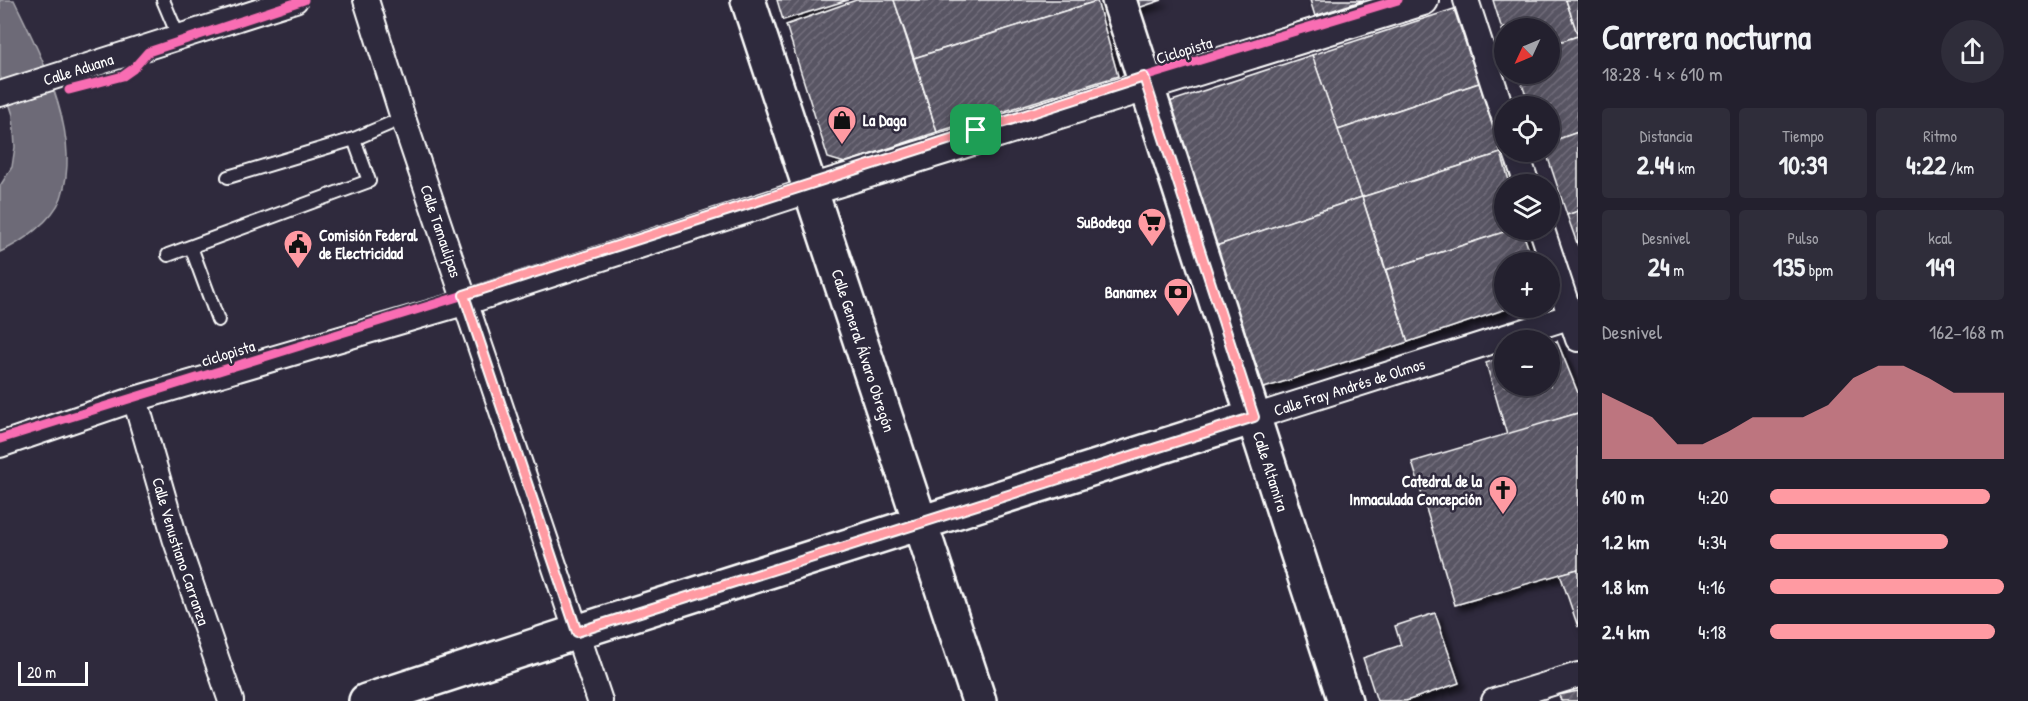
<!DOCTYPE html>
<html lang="es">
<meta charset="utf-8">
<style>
body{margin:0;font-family:"Patrick Hand",sans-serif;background:#2f2d3a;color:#f1f3f6;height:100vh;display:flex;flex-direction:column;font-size:22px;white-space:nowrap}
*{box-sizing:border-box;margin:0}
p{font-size:20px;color:#a3a3aa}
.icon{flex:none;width:33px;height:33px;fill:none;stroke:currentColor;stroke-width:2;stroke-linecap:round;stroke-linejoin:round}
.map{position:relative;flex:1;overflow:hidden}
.sheet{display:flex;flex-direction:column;background:#23202e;width:450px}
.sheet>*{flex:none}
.needle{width:39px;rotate:226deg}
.buttons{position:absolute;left:1494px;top:18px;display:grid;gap:12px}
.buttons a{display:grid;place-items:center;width:66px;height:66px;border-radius:50%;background:#23202e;box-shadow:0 3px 15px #0003,0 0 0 2px #403e4a;font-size:30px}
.scale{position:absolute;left:18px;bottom:15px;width:70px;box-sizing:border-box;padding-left:6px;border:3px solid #fff;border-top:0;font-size:16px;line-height:21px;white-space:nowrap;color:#fff;-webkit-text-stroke:4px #2f2a3d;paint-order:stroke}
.pin{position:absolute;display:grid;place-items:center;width:51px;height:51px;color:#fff;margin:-26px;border-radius:12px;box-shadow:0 3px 9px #0006}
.round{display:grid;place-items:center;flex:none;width:63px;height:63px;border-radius:32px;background:#2f2d3a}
.headline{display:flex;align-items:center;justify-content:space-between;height:102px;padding:0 24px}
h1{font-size:33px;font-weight:800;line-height:45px}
.figures{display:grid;grid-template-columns:repeat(3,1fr);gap:9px;height:102px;padding:6px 24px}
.figures div{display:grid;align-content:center;border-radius:6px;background:#2f2d3a;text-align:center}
.figures b{font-size:26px;font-weight:800}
.figures small{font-size:16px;font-weight:400}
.figures p{font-size:16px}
.chart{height:168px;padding:12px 24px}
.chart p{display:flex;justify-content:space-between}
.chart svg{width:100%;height:108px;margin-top:6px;fill:#ff9aa2;opacity:.7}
ul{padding:0 24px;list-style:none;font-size:20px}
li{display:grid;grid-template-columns:96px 72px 1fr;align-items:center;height:45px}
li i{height:15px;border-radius:8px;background:#ff9aa2}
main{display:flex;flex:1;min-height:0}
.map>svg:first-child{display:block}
</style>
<main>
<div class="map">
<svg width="1578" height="701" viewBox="0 0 1578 701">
<defs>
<pattern id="building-hatch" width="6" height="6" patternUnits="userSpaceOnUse" patternTransform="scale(1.5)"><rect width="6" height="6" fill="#595564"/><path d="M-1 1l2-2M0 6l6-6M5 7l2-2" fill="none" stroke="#726e7b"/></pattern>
<filter id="shadow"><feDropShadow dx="5.5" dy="5.5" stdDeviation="3" flood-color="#0009"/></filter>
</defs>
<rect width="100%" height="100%" fill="#2f2a3d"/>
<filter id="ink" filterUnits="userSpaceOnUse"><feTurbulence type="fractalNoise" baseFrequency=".0167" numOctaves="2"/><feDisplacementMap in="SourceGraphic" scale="12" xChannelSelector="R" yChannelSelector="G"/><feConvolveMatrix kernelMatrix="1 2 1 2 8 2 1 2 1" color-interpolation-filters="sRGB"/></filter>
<g filter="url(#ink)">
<path fill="#6d6a77" stroke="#a7a6ad" stroke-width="1.5" d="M 0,0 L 14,0 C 41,56 83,135 61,198 C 53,220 21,243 0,252 L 0,186 L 12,167 L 15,147 L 13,115 L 0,76 Z"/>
<g fill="url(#building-hatch)" stroke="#fff" stroke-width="1.5" filter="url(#shadow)">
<path d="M 777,0 L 848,0 L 783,20 Z"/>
<path d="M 856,0 L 894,0 L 937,132 L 845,163 L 828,158 L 786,25 Z"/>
<path d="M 894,0 L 1097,0 L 1097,1 L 914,58 Z"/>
<path d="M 1129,0 L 1162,0 L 1132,10 Z"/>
<path d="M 1310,0 L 1364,0 L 1315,16 Z"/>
<path d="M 1493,0 L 1566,0 L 1578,36 L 1550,45 L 1550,28 L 1504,28 L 1504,36 Z"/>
<path d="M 1566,0 L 1578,0 L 1578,36 Z"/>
<path d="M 1097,1 L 1118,76 L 937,132 L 914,58 Z"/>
<path d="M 1454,9 L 1479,83 L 1338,130 L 1312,55 Z"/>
<path d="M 1578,36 L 1578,132 L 1550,142 L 1550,106 L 1530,106 L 1518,74 L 1550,74 L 1550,45 Z"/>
<path d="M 1312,55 L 1362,197 L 1216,246 L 1169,102 Z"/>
<path d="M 1479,83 L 1501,153 L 1362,197 L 1338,130 Z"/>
<path d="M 1578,132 L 1578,211 L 1567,215 L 1546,152 L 1550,152 L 1550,142 Z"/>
<path d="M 1501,153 L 1510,184 L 1504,184 L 1504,230 L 1510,230 L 1386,270 L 1362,197 Z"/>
<path d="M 1362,197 L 1408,342 L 1264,388 L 1216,246 Z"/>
<path d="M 1578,211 L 1578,246 L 1567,215 Z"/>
<path d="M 1510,230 L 1522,230 L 1533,262 L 1504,262 L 1504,308 L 1509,308 L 1408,342 L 1386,270 Z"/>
<path d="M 1557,341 L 1578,393 L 1578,413 L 1507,435 L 1486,363 L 1504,357 L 1504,386 L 1550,386 L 1550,343 Z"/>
<path d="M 1578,413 L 1578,569 L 1455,605 L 1412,462 Z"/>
<path d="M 1578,569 L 1578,627 L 1560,574 Z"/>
<path d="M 1435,613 L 1459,683 L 1406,701 L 1377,701 L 1363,658 L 1401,645 L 1395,626 Z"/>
<path d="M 1578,691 L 1578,701 L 1561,701 L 1559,695 Z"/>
</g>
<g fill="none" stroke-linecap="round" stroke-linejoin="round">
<g stroke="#fff" stroke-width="16">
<g id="service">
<path d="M 163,0 L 179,38"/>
<path d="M 228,177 L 354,139 L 403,118"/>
<path d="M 191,247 L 218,320"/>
<path d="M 168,255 L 369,181 L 354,139"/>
</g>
</g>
<g stroke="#fff" stroke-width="28">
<g id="minor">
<path id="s1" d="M 366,0 L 403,118 L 600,701"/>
<path d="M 1466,0 L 1504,117"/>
<path id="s2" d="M 0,94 L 295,0"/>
<path d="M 1516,152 L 1527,184"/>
<path d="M 1542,230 L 1578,339"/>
<path id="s3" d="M 135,399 L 175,538 L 231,701"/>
<path id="s4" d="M 1254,417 L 1578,314"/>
<path d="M 0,445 L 135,399 L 467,302 L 811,190"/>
<path d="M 1494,701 L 1578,675"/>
</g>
</g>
<g stroke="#fff" stroke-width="34">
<path id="tertiary" d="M 811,190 L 1423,0"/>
</g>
<g stroke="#fff" stroke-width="38">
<g id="secondary">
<path id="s5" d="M 748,0 L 979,701"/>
<path id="s6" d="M 1119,0 L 1345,701"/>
<path d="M 366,701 L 577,632 L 1254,417"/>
</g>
</g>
<use href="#service" stroke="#2f2a3d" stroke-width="12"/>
<use href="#minor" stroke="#2f2a3d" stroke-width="24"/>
<use href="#tertiary" stroke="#2f2a3d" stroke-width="30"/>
<use href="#secondary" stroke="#2f2a3d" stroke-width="33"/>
<g stroke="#2f2a3d" stroke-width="13">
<g id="cycleway">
<path d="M 69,90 L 123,76 L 133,69 L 148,52 L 304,0"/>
<path d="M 0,439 L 464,295 L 1144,77 L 1398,0"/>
</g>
</g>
<use href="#cycleway" stroke="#f96db3" stroke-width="9"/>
</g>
</g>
<g fill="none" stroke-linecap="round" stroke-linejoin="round" filter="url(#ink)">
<g stroke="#fff" stroke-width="12">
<path id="route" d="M 1144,77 L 1254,417 L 577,632 L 464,295 Z"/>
</g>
<use href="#route" stroke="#ff9aa2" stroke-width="8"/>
</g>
<defs>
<g id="shop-pin" transform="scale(1.5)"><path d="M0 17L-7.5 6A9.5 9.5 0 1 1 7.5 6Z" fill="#ff9aa2" stroke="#2f2a3d"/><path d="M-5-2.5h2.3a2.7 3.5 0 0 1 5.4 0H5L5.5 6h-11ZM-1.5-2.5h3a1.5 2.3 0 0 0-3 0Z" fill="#111"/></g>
<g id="supermarket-pin" transform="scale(1.5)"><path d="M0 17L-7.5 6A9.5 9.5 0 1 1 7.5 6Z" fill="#ff9aa2" stroke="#2f2a3d"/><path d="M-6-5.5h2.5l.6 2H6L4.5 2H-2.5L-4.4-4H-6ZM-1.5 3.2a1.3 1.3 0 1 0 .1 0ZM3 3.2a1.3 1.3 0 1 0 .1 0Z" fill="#111"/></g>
<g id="civic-pin" transform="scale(1.5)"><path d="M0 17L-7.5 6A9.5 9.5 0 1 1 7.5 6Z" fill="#ff9aa2" stroke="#2f2a3d"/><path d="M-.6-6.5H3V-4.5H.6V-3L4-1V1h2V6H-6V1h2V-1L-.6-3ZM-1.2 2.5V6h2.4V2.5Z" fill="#111"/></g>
<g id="bank-pin" transform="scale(1.5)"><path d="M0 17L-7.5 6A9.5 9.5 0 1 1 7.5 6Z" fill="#ff9aa2" stroke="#2f2a3d"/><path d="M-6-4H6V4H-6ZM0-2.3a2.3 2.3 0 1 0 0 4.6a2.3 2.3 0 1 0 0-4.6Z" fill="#111"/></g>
<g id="church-pin" transform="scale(1.5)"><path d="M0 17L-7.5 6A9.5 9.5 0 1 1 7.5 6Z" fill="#ff9aa2" stroke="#2f2a3d"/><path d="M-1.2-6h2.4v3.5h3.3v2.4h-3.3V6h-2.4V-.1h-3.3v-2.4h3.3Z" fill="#111"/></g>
</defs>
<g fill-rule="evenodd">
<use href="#shop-pin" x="842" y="120"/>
<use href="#supermarket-pin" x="1152" y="222"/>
<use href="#civic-pin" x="298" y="244"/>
<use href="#bank-pin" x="1178" y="292"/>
<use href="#church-pin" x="1503" y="490"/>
</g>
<g text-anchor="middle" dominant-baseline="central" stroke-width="5" stroke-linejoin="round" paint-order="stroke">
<g font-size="16" fill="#fff" stroke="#2f2a3d">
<text transform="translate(1184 50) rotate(-17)">Ciclopista</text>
<text stroke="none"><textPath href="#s2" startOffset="82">Calle Aduana</textPath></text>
<text stroke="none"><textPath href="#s1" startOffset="243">Calle Tamaulipas</textPath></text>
<text stroke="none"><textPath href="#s5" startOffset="369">Calle General Álvaro Obregón</textPath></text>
<text transform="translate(228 353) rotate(-17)">ciclopista</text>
<text stroke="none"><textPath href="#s4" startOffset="100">Calle Fray Andrés de Olmos</textPath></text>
<text stroke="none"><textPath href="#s6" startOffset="495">Calle Altamira</textPath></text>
<text stroke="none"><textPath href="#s3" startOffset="159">Calle Venustiano Carranza</textPath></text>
</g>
<g font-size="16" font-weight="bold" fill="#fff" stroke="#2f2a3d" text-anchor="end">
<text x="863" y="120" text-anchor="start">La Daga</text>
<text x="1131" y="222">SuBodega</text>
<text x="319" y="235" text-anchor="start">Comisión Federal<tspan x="319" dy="18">de Electricidad</tspan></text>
<text x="1157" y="292">Banamex</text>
<text x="1482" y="481">Catedral de la<tspan x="1482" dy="18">Inmaculada Concepción</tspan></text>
</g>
</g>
</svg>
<div class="buttons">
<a><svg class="needle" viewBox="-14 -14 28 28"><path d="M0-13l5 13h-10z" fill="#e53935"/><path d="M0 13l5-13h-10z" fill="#a3a3aa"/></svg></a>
<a><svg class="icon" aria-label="locate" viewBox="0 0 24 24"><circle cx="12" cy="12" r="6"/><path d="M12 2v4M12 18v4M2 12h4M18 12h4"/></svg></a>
<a><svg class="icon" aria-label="layers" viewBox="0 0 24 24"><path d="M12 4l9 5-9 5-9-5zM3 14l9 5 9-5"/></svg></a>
<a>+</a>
<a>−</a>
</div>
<div class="scale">20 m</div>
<div class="pin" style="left:976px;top:130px;background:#1e9e55"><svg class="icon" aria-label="arrive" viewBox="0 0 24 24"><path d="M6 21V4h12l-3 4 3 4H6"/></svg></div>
</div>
<section class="sheet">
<div class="headline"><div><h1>Carrera nocturna</h1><p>18:28 · 4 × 610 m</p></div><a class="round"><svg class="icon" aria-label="share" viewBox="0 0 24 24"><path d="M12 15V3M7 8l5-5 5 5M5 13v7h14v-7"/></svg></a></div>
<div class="figures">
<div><p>Distancia</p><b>2.44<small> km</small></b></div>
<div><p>Tiempo</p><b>10:39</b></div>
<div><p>Ritmo</p><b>4:22<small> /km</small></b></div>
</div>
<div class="figures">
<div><p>Desnivel</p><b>24<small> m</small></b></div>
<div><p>Pulso</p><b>135<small> bpm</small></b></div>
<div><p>kcal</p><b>149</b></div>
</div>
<div class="chart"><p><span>Desnivel</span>162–168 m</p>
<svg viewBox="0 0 160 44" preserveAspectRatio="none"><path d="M0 44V17L10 22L20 27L30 38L40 38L50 33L60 27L70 27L80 27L90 22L100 11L110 6L120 6L130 11L140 17L150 17L160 17V44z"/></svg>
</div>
<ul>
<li><b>610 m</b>4:20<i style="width:94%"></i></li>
<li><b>1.2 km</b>4:34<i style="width:76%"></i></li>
<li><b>1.8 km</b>4:16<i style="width:100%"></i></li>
<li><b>2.4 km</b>4:18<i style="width:96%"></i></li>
</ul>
</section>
</main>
